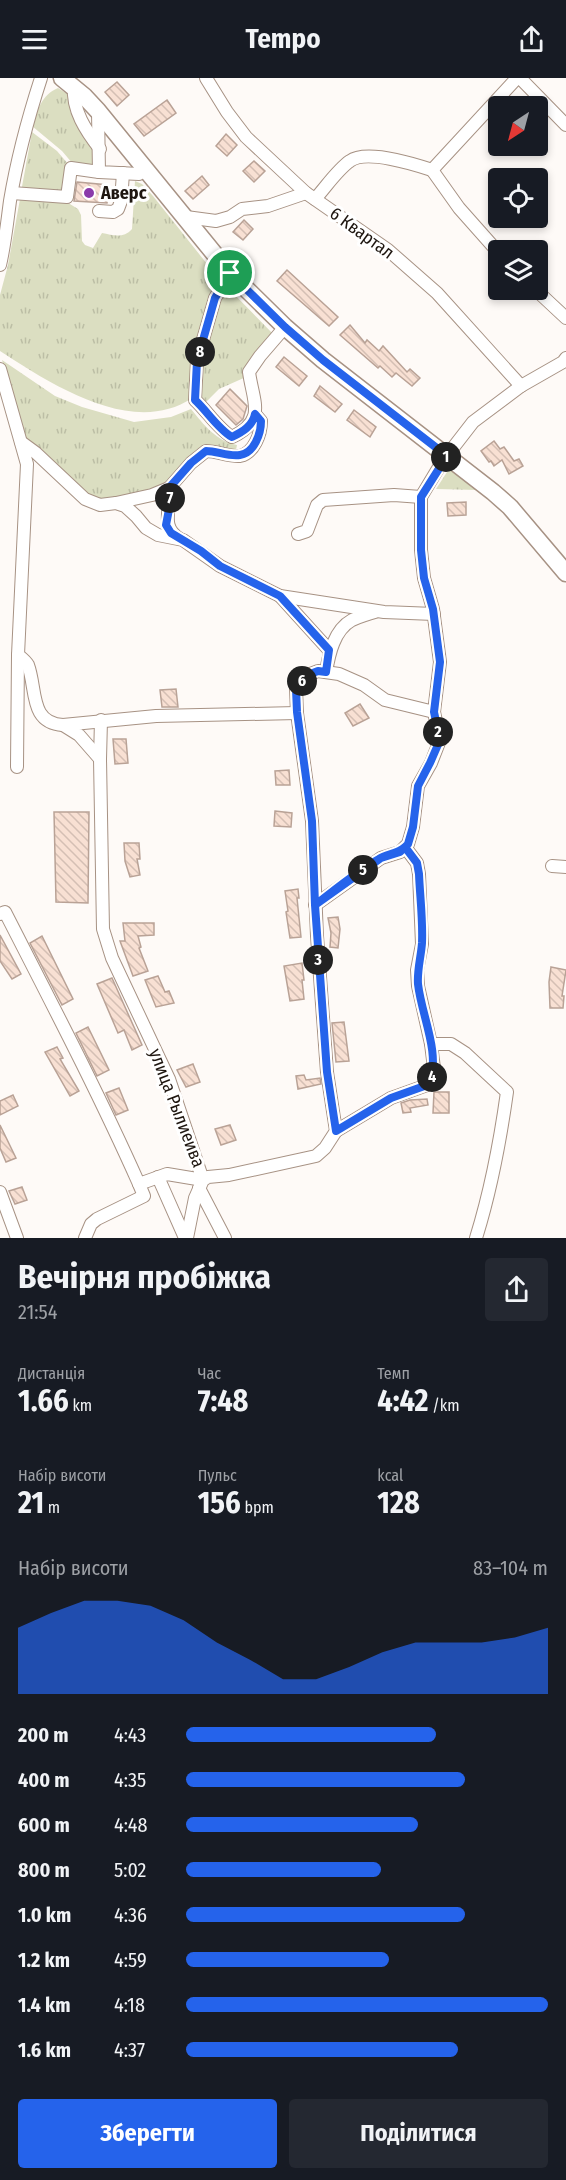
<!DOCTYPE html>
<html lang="uk">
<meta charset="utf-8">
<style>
body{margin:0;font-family:"Fira Sans Condensed",sans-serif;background:#242831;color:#f1f3f6;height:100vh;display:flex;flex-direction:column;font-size:22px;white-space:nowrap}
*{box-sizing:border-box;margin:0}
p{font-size:20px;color:#9ea1a6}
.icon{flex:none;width:33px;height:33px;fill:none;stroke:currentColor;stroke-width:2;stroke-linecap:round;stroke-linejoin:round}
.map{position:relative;height:1160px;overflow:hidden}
.side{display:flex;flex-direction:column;background:#171b24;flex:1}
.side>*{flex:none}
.needle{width:39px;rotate:216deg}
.controls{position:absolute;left:488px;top:18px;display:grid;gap:12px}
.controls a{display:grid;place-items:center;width:60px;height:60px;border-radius:6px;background:#171b24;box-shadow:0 3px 9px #0003;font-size:30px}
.pin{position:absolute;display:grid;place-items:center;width:51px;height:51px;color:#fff;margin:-26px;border:3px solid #fff;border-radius:50%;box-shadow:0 2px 6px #0007}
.km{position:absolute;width:30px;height:30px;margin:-15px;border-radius:50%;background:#222;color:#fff;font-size:16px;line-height:30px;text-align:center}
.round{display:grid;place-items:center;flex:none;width:63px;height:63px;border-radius:6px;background:#242831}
.summary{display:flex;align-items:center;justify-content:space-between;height:102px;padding:0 18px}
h1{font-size:33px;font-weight:700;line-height:45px}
.figures{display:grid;grid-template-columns:repeat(3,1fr);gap:9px;height:102px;padding:6px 18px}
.figures div{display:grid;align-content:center}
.figures b{font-size:30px;font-weight:700}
.figures small{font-size:16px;font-weight:400}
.figures p{font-size:16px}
.chart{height:168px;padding:12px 18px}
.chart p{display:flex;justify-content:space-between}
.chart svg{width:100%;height:108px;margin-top:6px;fill:#2563eb;opacity:.7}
.button{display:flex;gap:12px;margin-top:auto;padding:12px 18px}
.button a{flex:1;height:69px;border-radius:6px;background:#2563eb;color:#fff;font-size:24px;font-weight:700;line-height:69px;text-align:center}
.button a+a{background:#242831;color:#f1f3f6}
ul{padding:0 18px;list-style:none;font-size:20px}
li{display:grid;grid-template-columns:96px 72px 1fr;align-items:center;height:45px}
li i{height:15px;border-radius:8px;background:#2563eb}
header{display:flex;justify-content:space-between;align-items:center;height:78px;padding:0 18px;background:#171b24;font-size:27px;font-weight:700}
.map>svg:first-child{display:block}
</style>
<header><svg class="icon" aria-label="menu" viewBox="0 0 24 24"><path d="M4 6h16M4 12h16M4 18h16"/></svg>Tempo<svg class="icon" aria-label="share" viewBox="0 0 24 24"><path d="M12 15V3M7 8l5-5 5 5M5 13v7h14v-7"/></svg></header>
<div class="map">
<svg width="566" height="1160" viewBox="0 0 566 1160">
<defs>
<pattern id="grass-tufts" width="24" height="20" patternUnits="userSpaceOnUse" patternTransform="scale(1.5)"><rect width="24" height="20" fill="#dbdec1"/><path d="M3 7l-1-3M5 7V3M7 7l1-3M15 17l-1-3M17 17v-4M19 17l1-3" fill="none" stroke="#bcbea5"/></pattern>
<pattern id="building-back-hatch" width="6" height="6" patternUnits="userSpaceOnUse" patternTransform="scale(1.5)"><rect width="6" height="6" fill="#f8e0d3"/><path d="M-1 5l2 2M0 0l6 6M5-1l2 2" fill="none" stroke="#d4bfb4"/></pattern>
</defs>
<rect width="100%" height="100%" fill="#fefaf7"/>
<g fill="url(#grass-tufts)">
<path d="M 58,10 L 69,17 L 96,76 L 91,89 L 73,86 L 62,73 L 32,48 C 38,32 41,17 58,10 Z"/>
<path d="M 32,54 L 57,73 L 69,87 L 66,118 L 21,114 Z"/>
<path d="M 135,103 L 142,106 L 153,118 L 219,201 L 212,220 L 192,320 C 133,360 51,306 0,273 L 0,217 L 8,187 L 20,121 L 65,123 L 78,131 L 81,137 L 82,163 L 85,167 L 93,170 L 102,155 C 113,157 123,161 132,151 Z"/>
<path d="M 224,212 L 231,213 L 274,257 L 246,299 L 219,311 L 205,325 L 199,322 L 200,283 L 215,232 Z"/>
<path d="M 2,282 L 55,318 L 82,329 L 134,344 L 171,339 L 191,331 C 204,347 216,363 237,367 L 236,372 L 206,368 L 196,372 L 184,384 L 166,407 L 102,423 L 87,417 L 27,362 Z"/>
<path d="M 449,391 L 478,412 L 436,411 Z"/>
</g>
<g fill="url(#building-back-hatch)" stroke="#b9a296" stroke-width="1.5">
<path d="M 117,4 L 129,17 L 117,28 L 105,14 Z"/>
<path d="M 167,22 L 176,35 L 144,58 L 134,46 Z"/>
<path d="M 226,56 L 237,67 L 227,78 L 216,68 Z"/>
<path d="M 254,83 L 265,93 L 254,104 L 243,93 Z"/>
<path d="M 202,98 L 209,107 L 193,121 L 185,113 Z"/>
<path d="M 77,104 L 109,107 L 107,125 L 74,123 Z"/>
<path d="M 244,142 L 253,151 L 243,162 L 233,154 Z"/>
<path d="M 287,192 L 338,239 L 329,248 L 277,203 Z"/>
<path d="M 350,247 L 365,265 L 367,262 L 379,273 L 383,268 L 407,294 L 410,291 L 420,300 L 412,308 L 396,295 L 392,299 L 380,288 L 378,290 L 340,257 Z"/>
<path d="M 284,279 L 307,298 L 299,308 L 276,289 Z"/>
<path d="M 320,308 L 342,326 L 335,334 L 314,318 Z"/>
<path d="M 230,311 L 247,328 L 243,341 L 236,347 L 216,327 Z"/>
<path d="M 354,332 L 376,349 L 370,359 L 347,342 Z"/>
<path d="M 494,363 L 500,371 L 504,369 L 514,383 L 519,381 L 523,388 L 509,396 L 502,382 L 494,388 L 491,383 L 489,384 L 481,373 Z"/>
<path d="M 466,424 L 466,437 L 448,438 L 447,425 Z"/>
<path d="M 176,611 L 178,629 L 162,629 L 160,612 Z"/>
<path d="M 360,626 L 369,640 L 353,648 L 345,635 Z"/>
<path d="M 113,661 L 126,661 L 128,685 L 115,686 Z"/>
<path d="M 289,692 L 290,707 L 276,707 L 275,693 Z"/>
<path d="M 275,733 L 292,735 L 291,749 L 274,748 Z"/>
<path d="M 54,734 L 89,734 L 88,825 L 56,824 Z"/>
<path d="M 124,765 L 139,765 L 140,781 L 137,781 L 140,797 L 130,799 L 125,783 Z"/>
<path d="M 298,811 L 299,820 L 297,820 L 301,859 L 290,860 L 286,834 L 288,833 L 285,813 Z"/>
<path d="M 338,839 L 340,851 L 338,870 L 330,869 L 331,855 L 328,840 Z"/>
<path d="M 123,845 L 154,845 L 154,857 L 138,858 L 141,869 L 139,870 L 148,893 L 133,898 L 120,863 L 125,863 Z"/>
<path d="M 0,857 L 21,896 L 12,901 L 0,883 Z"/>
<path d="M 42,858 L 73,921 L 62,927 L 30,865 Z"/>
<path d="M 302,885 L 304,902 L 302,902 L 304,921 L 290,923 L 284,888 Z"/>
<path d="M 551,889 L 566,892 L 562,918 L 564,918 L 563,930 L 550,930 L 549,904 Z"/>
<path d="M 158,898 L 165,914 L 169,913 L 174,925 L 156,929 L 145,902 Z"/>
<path d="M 112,900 L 142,967 L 132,972 L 124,952 L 118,955 L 97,906 Z"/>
<path d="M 344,944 L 349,983 L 336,984 L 332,945 Z"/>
<path d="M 88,949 L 109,992 L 97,998 L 76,955 Z"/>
<path d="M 57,969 L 63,980 L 60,981 L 79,1013 L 70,1018 L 45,974 Z"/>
<path d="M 193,986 L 200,1004 L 186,1009 L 177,992 Z"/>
<path d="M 304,997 L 306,1002 L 320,1000 L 321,1006 L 298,1011 L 296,998 Z"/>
<path d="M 119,1010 L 128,1032 L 116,1037 L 106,1015 Z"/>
<path d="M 434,1014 L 449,1014 L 449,1035 L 433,1035 Z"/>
<path d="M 13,1017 L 18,1028 L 0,1037 L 0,1023 Z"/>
<path d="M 427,1021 L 428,1027 L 410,1030 L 411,1034 L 403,1035 L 401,1025 L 410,1022 Z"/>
<path d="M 0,1047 L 16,1080 L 6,1084 L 0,1070 Z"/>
<path d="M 230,1047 L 236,1062 L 221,1067 L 215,1051 Z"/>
<path d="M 22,1109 L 27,1122 L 15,1126 L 9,1113 Z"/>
</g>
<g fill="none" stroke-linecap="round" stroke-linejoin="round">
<g stroke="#a79284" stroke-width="14">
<g id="minor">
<path d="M 206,0 L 227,34 L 246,59 L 306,115 L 388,172 L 437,215 L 521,308"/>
<path d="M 520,0 L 566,47"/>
<path d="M 74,9 C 72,32 86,53 100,71"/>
<path d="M 98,34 L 99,94 L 139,96 L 147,91"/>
<path d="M 12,115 L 67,119 L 71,90 L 99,94"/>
<path d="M 315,121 C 326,109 337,92 350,83 C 366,71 414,86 432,92"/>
<path d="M 99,133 L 113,134 L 118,131 L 121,123 L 123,95"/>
<path d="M 186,139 L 216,143 L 230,139 L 242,131 L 268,128 L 306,115"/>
<path d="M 498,174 L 459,130 L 432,92 L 517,0"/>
<path d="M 0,187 C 5,166 7,145 10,123 C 17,81 28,40 41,0"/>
<path d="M 230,195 L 215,220 L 200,272 L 197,283 L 195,322 C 207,333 219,352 232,359 C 267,342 253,324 249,294 L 260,278 L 285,249"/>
<path d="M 536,212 L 566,240"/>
<path d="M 0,291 L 27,386 L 18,577 L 17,689"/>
<path d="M 21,364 L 36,375 L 85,421 L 100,427 L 116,425 L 125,428 L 136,438 L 146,450 L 158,457 L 183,462 L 220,488 L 280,518 L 384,534 L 434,536"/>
<path d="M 116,425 L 152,417 L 169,410"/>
<path d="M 298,456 L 307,453 L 317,427 L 323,422 L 394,417 L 421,419"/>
<path d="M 180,461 C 159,448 172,431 169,410 L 191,385 L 206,373 C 217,373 229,379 240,378 C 254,375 261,356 261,343 L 255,336"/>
<path d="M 280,518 L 329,572"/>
<path d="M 18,577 C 22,580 26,583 28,587 C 37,611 29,645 63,647"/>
<path d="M 326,594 C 329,576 334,552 352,542 C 359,539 367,536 375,534"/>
<path d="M 100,681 L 101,642"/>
<path d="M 405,769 L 417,785 L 419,796 L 422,866 L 417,892 L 418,908 L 431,966"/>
<path d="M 552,788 L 566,789"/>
<path d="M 315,827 L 381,780 L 400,774 L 408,766 L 413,749 L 418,708 L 431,685 L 440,662 L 434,634 L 440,584 L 433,531 L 424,500 L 421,472 L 421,419 L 442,384 L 473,344 L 521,308 L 563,284 L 566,280"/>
<path d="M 0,836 L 5,834 C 51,924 98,1014 139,1106 L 167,1096 L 203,1102 L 169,1001 L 112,880 L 103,851 L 100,681 L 79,657 L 63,647 L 156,638 L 297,635"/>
<path d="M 336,1053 L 391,1020 L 430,1006 L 434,990 L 431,966 L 451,966 L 465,975 L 507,1014 C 500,1064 491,1112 476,1160"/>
<path d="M 158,1099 L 185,1160"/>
<path d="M 199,1110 L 225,1160"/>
<path d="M 0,1114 L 17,1160"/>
<path d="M 85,1160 L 91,1146 L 97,1141 L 144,1118 L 139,1106"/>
<path d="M 187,1160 L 195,1120 L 203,1102 L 208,1099 L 229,1097 L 316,1078 L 325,1070 L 336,1053 L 327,994 L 317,858 L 312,743 L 297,635 L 296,611 L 305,598 L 318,593 L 339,596 L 364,607 L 385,622 L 434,634"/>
</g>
</g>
<g stroke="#a79284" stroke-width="19">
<path id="secondary" d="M 62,0 L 84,18 L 98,33 L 230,195 L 285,249 L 323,282 L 493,414 L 510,429 L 566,495"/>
</g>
<use href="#minor" stroke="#fff" stroke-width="12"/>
<use href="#secondary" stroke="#fff" stroke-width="16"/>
</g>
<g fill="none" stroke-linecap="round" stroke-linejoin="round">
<g stroke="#fff" stroke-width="12">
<path id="route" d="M 230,195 L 285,249 L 323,282 L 447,378 L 421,419 L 421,472 L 424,500 L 433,531 L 440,584 L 434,634 L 440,662 L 430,685 L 418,708 L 413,749 L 408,766 L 400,774 L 381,780 L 315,827 L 327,994 L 336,1053 L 391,1020 L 430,1006 C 440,972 422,940 418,906 C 417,892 421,879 422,865 C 423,842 420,819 419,796 L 417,785 L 405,769 C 397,776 387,776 379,781 C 356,794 336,811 315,827 L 312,743 L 297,634 L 296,611 L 305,598 L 318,593 L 326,594 L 329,572 L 280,518 L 220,488 L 201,473 L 171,455 L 166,447 L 170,426 L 169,410 L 191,385 L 206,373 C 217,373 229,379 240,377 C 254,375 261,356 261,343 L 255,336 C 253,348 242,354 232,359 C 219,352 207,333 195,322 L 197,283 L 215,220 L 230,195"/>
</g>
<use href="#route" stroke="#2563eb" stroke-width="8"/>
</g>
<circle fill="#8b3aaa" stroke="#fff" stroke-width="2" cx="89" cy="115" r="6"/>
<g text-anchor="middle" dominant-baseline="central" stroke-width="6" stroke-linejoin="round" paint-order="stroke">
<g font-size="18" font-weight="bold" fill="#1e1610" stroke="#fff" text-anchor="start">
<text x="101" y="115">Аверс</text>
</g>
<g font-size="18" fill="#1e1610" stroke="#fff">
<text transform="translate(362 155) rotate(36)">6 Квартал</text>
<text transform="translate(177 1030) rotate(69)">улица Рылиеива</text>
</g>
</g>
</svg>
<div class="controls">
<a><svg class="needle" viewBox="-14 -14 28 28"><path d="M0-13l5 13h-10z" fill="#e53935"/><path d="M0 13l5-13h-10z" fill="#9ea1a6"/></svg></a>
<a><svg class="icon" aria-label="locate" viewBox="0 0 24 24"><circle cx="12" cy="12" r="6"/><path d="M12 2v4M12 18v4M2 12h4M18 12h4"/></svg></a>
<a><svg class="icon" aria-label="layers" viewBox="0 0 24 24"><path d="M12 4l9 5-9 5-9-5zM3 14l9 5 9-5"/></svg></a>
</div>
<div class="pin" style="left:230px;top:195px;background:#1e9e55"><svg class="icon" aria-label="arrive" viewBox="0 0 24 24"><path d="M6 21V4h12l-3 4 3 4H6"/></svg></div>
<b class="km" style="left:446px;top:379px">1</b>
<b class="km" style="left:438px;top:654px">2</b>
<b class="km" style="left:318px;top:882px">3</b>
<b class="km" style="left:432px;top:999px">4</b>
<b class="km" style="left:363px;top:792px">5</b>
<b class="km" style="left:302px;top:603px">6</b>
<b class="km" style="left:170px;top:420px">7</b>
<b class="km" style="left:200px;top:274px">8</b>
</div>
<section class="side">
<div class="summary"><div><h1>Вечірня пробіжка</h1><p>21:54</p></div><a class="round"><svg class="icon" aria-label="share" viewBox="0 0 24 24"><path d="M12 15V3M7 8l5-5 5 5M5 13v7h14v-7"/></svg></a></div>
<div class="figures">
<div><p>Дистанція</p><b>1.66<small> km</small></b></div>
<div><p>Час</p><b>7:48</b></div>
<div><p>Темп</p><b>4:42<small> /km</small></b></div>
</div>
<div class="figures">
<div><p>Набір висоти</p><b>21<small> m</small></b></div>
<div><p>Пульс</p><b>156<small> bpm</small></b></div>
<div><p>kcal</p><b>128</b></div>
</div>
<div class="chart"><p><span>Набір висоти</span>83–104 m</p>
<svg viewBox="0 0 160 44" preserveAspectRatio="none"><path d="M0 44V17L10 11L20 6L30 6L40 8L50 14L60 23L70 30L80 38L90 38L100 33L110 27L120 23L130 23L140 23L150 21L160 17V44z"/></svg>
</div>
<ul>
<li><b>200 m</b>4:43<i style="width:69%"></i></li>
<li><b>400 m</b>4:35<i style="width:77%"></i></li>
<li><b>600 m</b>4:48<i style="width:64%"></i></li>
<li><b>800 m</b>5:02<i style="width:54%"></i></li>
<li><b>1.0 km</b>4:36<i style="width:77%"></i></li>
<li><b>1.2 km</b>4:59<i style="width:56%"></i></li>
<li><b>1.4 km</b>4:18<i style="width:100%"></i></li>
<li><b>1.6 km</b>4:37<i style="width:75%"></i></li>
</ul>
<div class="button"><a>Зберегти</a><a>Поділитися</a></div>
</section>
